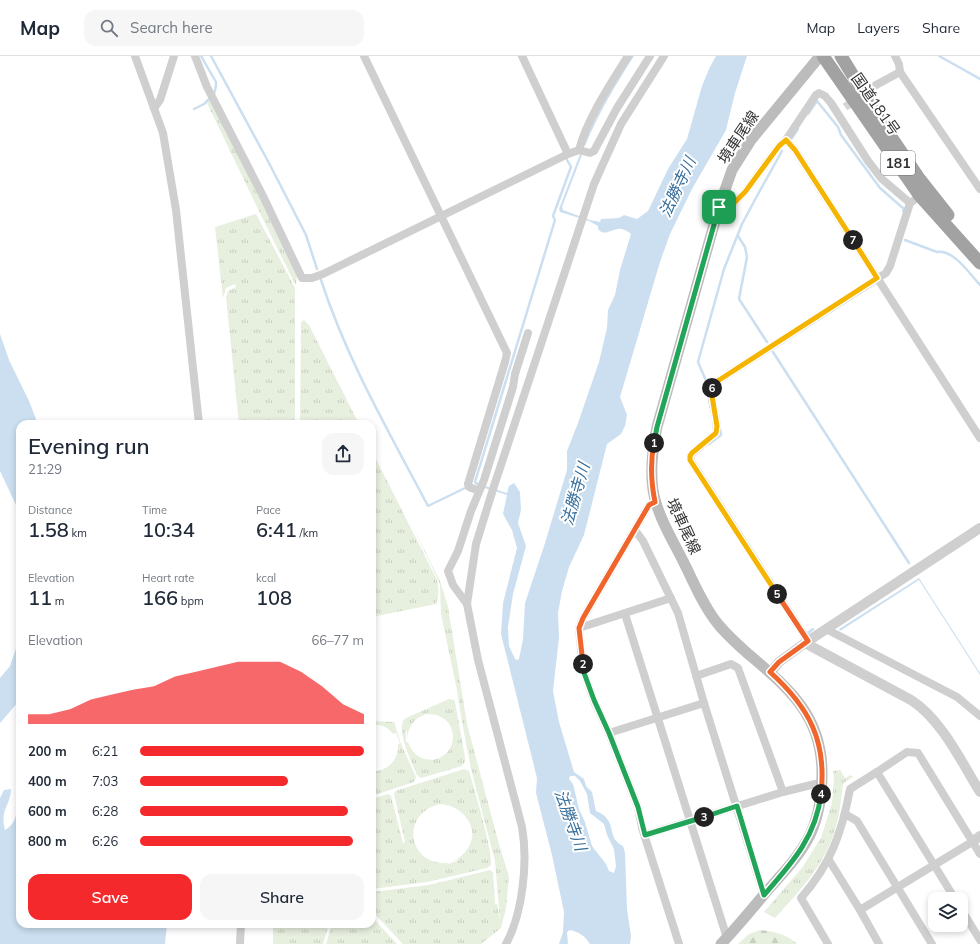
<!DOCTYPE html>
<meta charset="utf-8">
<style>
body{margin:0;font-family:Mulish,"Noto Sans JP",sans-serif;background:#f6f6f7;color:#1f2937;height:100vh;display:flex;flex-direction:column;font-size:15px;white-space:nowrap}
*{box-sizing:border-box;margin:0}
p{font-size:13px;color:#747a83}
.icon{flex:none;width:22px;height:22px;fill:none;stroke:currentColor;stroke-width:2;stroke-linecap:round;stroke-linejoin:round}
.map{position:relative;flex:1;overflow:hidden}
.side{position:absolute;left:16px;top:364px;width:360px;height:508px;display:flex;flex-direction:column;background:#fff;border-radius:12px;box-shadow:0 2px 6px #0003}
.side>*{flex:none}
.controls{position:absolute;left:928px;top:836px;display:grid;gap:8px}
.controls a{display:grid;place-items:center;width:40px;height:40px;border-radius:8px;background:#fff;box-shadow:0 2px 6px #0003;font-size:20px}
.pin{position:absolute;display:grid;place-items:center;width:34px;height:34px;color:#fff;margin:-17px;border-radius:8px;box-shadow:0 2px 6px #0006}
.km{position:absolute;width:20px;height:20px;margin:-10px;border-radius:50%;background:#222;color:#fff;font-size:11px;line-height:20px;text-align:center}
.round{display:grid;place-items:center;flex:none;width:42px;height:42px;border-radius:12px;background:#f6f6f7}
.overview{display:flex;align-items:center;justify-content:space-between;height:68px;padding:0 12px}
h1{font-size:22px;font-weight:600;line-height:30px}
.stats{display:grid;grid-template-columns:repeat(3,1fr);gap:6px;height:68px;padding:4px 12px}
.stats div{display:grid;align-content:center}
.stats b{font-size:20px;font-weight:600}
.stats small{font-size:11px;font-weight:400}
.stats p{font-size:11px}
.chart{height:112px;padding:8px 12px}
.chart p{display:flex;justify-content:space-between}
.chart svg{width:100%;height:72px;margin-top:4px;fill:#f4292c;opacity:.7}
.action{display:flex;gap:8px;margin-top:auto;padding:8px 12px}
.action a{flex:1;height:46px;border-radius:12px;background:#f4292c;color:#fff;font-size:16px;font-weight:600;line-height:46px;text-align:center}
.action a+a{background:#f6f6f7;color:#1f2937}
ul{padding:0 12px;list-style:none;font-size:13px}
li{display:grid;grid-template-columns:64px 48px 1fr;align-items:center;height:30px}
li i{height:10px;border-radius:5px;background:#f4292c}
header{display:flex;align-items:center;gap:24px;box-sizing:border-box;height:56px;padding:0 20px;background:#fff;border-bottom:1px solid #e0e1e3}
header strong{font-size:19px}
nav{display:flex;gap:22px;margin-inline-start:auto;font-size:14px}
.search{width:280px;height:36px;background:#f6f6f7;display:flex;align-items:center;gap:10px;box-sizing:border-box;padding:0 14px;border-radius:12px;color:#747a83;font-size:15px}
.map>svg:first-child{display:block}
</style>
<header>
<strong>Map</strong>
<div class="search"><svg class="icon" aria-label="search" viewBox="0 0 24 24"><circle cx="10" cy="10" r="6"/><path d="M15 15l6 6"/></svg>Search here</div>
<nav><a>Map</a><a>Layers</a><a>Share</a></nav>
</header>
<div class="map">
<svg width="980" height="888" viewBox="0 0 980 888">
<defs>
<pattern id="grass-tufts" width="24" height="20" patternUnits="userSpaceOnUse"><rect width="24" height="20" fill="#e7efdf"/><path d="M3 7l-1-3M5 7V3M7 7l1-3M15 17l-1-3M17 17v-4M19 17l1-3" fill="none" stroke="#c7cdc0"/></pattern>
<pattern id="forest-firs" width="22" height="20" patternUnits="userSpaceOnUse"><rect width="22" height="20" fill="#e7efdf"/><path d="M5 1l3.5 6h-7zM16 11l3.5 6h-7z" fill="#c7cdc0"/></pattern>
</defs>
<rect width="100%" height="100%" fill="#fff"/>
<g fill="url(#grass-tufts)" fill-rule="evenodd">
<path d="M 211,42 L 297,217 L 296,230 L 258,153 L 207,47 Z"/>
<path d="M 256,158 L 295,232 L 295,368 L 239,368 L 226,241 L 228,235 L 236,231 L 235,228 L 226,232 L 223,242 L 215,171 Z"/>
<path d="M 304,264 L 309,269 L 359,368 L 300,368 L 301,270 L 301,266 Z"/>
<path d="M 372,395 L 437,524 C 439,533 439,540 436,548 L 372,561 Z"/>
<path d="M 411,467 L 440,525 L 448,551 L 467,668 L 500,792 L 509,820 L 506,852 L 501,872 L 481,888 L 403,888 L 372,855 L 372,836 L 429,829 L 490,814 L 493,816 L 495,848 L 497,848 L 500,865 L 495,805 L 471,713 L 462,666 L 457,634 L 441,558 L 440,528 Z"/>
<path d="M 449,643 L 454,644 L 455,646 L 465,701 L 465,706 L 462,710 L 421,722 L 417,719 C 412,706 396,676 404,663 ZM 426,658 C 466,657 458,710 425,703 C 416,701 411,694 408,686 L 406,686 L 406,675 L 407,676 L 407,684 C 408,671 413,663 426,658 Z"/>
<path d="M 372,665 L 394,666 L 401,688 L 416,721 L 414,726 L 372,740 L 372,715 C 388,716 399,703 398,688 L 400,687 L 396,677 L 393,678 C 388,671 380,668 372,669 Z"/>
<path d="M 464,713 L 469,715 C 473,729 494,799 491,809 L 487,812 L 427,826 L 372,833 L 372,743 L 388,738 L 391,740 L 403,787 L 405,786 L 394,738 L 395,735 ZM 441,748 C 465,750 483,776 465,796 C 461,801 455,804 450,806 L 458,803 L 459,804 L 448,808 L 447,807 C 407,809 400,756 441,748 Z"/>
<path d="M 840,714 L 845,722 L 851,719 L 853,721 L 845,726 L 843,728 C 841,742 840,757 836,770 C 827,806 800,835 775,862 L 764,856 L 802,812 L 821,782 L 832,747 L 834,722 L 833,715 Z"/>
<path d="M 372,861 L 397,888 L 326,888 L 332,868 L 372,868 Z"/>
<path d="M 273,868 L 329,868 L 323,888 L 273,888 Z"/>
</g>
<path fill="url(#forest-firs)" d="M 760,874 C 773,875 787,878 797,888 L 738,888 L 749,878 Z"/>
<g fill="#cbdff0" fill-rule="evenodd">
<path d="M 632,0 L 634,0 C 616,28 598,58 585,90 L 584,89 C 596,58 614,28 632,0 Z"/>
<path d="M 716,0 L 747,0 L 735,37 L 726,74 L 692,133 L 670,178 L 660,206 L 620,341 L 627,359 L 625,370 L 621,378 L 607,388 L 584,479 L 569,511 L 562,535 L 558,557 L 559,582 L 553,635 L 559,666 L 574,716 L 584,723 L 586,730 L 592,736 L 596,755 C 600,757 605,759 607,763 C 615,772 608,782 623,790 L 625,797 L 627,853 L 631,880 L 630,888 L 590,888 C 585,880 579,876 570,874 L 567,876 L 568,888 L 559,888 L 563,876 L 564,856 L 552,799 L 536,737 L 537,722 L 501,578 L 503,547 L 517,492 L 512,474 L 503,458 L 507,439 L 475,429 L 476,427 L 507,437 L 509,430 L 514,427 L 520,436 L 521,454 L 518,467 L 526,490 L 513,538 L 508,571 L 509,590 L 515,603 L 517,604 L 519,603 L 523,583 L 525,547 L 545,487 L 567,414 L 567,395 L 578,367 L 599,306 L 607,272 L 608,254 L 615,239 L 620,214 L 631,178 C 629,176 626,174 622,173 C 613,171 605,182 598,173 L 598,170 L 589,165 L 560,156 L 559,153 L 580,98 L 582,99 L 562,151 L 563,154 L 590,164 L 600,166 L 601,163 L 619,162 L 624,159 L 637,163 L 648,155 L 668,113 L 687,83 L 702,30 L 709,13 ZM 570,720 L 575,720 L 580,725 L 587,738 L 590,757 L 604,768 L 607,779 L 614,793 L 616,810 L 614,817 L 609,815 L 606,808 L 592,790 L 585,766 L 579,753 L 573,728 L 569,723 Z"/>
<path d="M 0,278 L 9,304 L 29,345 L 38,368 L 20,368 L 20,476 L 16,449 L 0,415 Z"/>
<path d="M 919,522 L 980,617 L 980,619 L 919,524 L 840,575 L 839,573 Z"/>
<path d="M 20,581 L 20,644 L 0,667 L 0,622 L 10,610 Z"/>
<path d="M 11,733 C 10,752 0,751 5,774 C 17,767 14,759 20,751 L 20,868 L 167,868 L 165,888 L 0,888 L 0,742 L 4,734 Z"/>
</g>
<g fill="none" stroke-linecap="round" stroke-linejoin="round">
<g stroke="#cbdff0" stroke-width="2.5">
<path d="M 201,0 L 216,26 L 216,30 L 214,38"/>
<path d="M 211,0 L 270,109 L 306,179 L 317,213"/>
<path d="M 939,0 L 980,23"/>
<path d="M 194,53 L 204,48 L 210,42"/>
<path d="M 808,58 L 817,45 L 838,71 L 841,79 L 880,132 L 904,153 L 903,155"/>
<path d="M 792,82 L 798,73"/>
<path d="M 738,180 L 745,191 L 747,201 L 739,243 L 767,286"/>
<path d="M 905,184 L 937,196 C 953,193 970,218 980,229"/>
<path d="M 321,224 C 347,304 389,376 428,450 L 465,432"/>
<path d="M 773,296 L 909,507"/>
<path d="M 707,327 L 698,306 L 724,213 L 742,168 L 757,140 L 782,95"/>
<path d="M 709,388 L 721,379 L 720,372"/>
<path d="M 479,429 L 475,426 L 555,164 L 553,160 L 571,111 L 566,102"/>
<path d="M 805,576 L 808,577 L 813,573"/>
</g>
<path stroke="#d6d6d6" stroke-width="8" stroke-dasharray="8 4" stroke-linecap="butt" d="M 845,51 L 876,29"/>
<g stroke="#cfcfcf" stroke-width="8">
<path d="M 135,0 L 163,77 L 176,154 L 199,368"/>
<path d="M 195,0 L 207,31 L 263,140 L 302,222 L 312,222 L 323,218 L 568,98 L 579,94 L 590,97 L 594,95 L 617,52 L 650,0"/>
<path d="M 364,0 L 507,297 L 505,306 L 468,428 L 469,431 L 474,433"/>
<path d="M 522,0 L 568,98"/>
<path d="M 895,0 L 899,8 L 900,16 L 980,133"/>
<path d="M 876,29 L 900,16"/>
<path d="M 154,52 L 160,44 L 174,0"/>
<path d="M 786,84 L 816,39 L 819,37 L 825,40 L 831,47 L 868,105 L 882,123 L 910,147"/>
<path d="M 579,94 C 587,63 611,27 628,0"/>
<path d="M 719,151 L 730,151 L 745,136 L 779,90 L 786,84 L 795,94 L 980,382"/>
<path d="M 655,446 L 649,449 L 583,562 L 579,572 L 583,614 L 594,645 L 609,677 L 638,751 L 642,772 L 679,888"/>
<path d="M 635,474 L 643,485 L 678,557 L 704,647 L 764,839"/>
<path d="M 467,548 L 453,529 L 448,515 L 458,495 L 471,455 L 484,424 L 513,331 L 515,318 L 528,277"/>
<path d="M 625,558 L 727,882"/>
<path d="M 579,572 L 671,542"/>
<path d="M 826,573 L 957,641 L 980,660"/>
<path d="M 808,585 L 691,405 L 690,400 L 694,396 L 716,377 C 720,361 707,344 713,328 L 886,217 L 890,210 L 910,147 L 920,140"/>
<path d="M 696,620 L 731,608 L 738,612 L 783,736"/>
<path d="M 609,677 L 704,647"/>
<path d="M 877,716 L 955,843"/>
<path d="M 845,758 L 857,765 L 932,888"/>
<path d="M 645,779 L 783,736 L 815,728 L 822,728"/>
<path d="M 829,804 L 860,854 L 879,888"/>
<path d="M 961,853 L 980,884"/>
<path d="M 860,854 L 972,786"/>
<path d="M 240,888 L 241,868"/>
<path d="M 506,888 C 523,857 528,805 522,771 L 478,604 L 467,548 L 476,488 L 494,430 L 594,128 L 621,68 L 664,0"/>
<path d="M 828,888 L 801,842 C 831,808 842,776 850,733 L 877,716 L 907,696 L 918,697 L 980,798"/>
</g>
<g stroke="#cfcfcf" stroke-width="10">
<path d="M 805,587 L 911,644 C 941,663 961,705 980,736"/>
<path d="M 770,617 L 779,606 L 805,587 L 980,472"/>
<path d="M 972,786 L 980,780"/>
</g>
<path stroke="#bcbcbc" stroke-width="11" d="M 721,888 C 737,871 752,853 767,835 C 782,818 799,801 810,779 C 819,760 822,739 822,717 C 822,658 787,631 746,596 C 736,587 726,578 718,568 C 704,551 695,529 685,509 C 674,486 657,460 653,434 C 650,412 653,392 657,371 L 719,151 L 732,114 L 751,84 L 820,0"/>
<g stroke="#a2a2a2" stroke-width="13">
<path d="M 823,0 L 920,140 L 980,207"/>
<path d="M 841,0 L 887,75 L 918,121 L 948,159"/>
</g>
</g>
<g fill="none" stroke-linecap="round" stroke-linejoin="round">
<g stroke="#fff" stroke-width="8">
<path id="split-1" d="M 654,387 L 657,371 L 719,151"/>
</g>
<g stroke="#fff" stroke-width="8">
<path id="split-2" d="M 583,608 L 579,572 L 583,562 L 649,449 L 655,446 C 651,426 650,407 654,387"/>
</g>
<g stroke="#fff" stroke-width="8">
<path id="split-3" d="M 583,608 L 583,614 L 594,644 L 609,677 L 638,751 L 645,779 L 704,761"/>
</g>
<g stroke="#fff" stroke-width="8">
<path id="split-4" d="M 704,761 L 737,750 L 764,839 C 792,807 816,781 821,738"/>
</g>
<g stroke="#fff" stroke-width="8">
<path id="split-5" d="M 777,538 L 808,585 L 779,606 L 770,616 C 809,651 827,685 821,738"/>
</g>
<g stroke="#fff" stroke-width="8">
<path id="split-6" d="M 712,332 L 711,334 L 717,370 L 716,377 L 692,397 L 690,400 L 690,404 L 777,538"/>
</g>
<g stroke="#fff" stroke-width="8">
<path id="split-7" d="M 712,332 L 713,328 L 877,222 L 853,184"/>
</g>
<g stroke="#fff" stroke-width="8">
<path id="split-8" d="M 719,151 L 730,151 L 745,136 L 779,90 L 786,84 L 795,94 L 853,184"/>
</g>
<use href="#split-1" stroke="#22a559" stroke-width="5"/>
<use href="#split-2" stroke="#f0652b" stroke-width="5"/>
<use href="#split-3" stroke="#22a559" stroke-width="5"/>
<use href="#split-4" stroke="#22a559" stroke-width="5"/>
<use href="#split-5" stroke="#f0652b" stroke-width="5"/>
<use href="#split-6" stroke="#f5b400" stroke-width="5"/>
<use href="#split-7" stroke="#f5b400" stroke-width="5"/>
<use href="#split-8" stroke="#f5b400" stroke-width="5"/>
</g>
<g text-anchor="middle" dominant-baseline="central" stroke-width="4" stroke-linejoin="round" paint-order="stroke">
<rect fill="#fff" stroke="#707070" stroke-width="1" x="881" y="95" width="34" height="24" rx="3"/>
<g font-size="14" font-weight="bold" fill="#323232">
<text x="898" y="107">181</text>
</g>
<g font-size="15" fill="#323232" stroke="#fff">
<text transform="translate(876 48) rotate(55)">国道181号</text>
<text transform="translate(738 81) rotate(-56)">境車尾線</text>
<text transform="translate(684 470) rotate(65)">境車尾線</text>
</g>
<g font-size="16" font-style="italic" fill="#376f9c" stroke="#fff">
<text transform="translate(677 131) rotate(-65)">法勝寺川</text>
<text transform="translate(575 438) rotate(-74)">法勝寺川</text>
<text transform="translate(571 764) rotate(70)">法勝寺川</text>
</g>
</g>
</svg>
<div class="controls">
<a><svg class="icon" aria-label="layers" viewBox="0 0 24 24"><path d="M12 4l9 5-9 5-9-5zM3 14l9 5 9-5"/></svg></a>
</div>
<div class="pin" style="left:719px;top:151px;background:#1e9e55"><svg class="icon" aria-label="arrive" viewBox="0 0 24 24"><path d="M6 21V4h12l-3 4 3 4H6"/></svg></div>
<b class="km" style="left:654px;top:387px">1</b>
<b class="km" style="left:583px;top:608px">2</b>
<b class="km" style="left:704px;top:761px">3</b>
<b class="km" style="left:821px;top:738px">4</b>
<b class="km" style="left:777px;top:538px">5</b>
<b class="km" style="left:712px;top:332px">6</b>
<b class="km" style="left:853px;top:184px">7</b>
<section class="side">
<div class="overview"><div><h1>Evening run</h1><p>21:29</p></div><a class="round"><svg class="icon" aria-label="share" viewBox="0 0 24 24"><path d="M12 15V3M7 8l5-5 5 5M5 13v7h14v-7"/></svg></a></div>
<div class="stats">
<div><p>Distance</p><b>1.58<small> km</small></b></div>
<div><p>Time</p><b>10:34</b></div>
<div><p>Pace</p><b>6:41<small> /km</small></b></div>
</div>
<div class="stats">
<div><p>Elevation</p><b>11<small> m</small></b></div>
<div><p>Heart rate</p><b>166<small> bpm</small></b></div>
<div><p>kcal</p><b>108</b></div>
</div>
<div class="chart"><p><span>Elevation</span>66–77 m</p>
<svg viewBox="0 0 160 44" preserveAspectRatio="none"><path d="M0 44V38L10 38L20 35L30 29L40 26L50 23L60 21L70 15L80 12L90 9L100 6L110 6L120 6L130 12L140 21L150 32L160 38V44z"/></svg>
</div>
<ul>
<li><b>200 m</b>6:21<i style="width:100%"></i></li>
<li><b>400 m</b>7:03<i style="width:66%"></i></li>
<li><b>600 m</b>6:28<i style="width:93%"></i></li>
<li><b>800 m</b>6:26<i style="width:95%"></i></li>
</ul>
<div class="action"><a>Save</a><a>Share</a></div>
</section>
</div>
